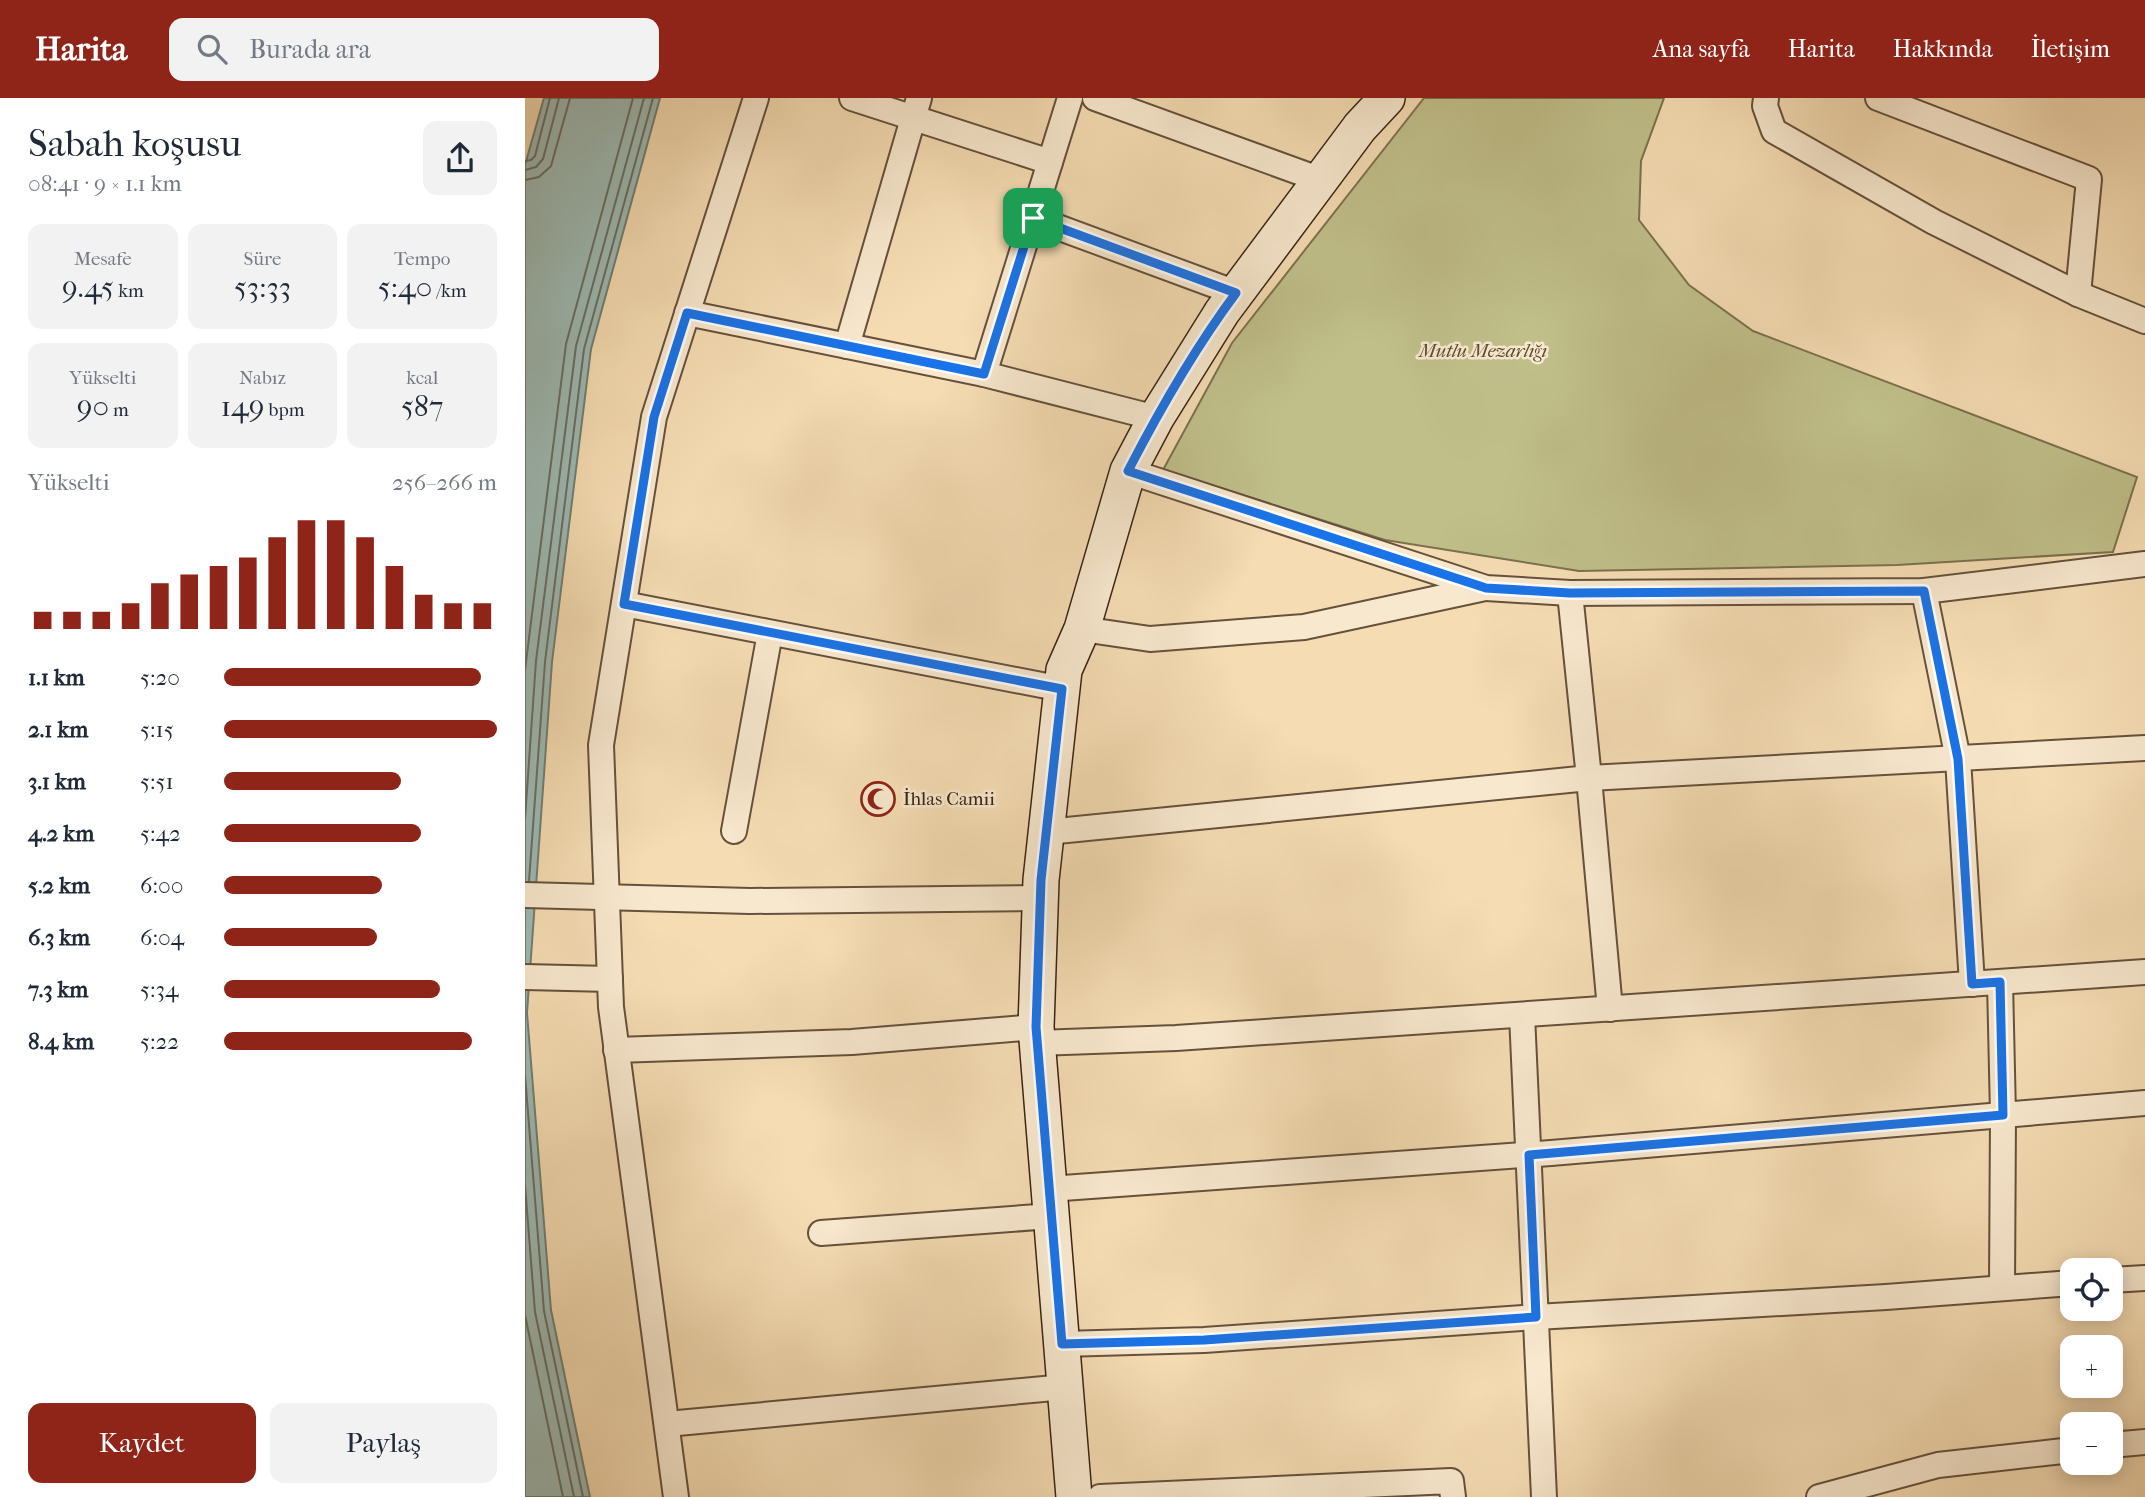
<!DOCTYPE html>
<html lang="tr">
<meta charset="utf-8">
<style>
body{margin:0;font-family:"IM FELL French Canon",serif;background:#f2f2f3;color:#1f2937;height:100vh;display:flex;flex-direction:column;font-size:26px;white-space:nowrap}
*{box-sizing:border-box;margin:0}
p{font-size:23px;color:#747a83}
.icon{flex:none;width:38px;height:38px;fill:none;stroke:currentColor;stroke-width:2;stroke-linecap:round;stroke-linejoin:round}
.map{position:relative;flex:1;overflow:hidden}
.details{display:flex;flex-direction:column;background:#fff;width:525px}
.details>*{flex:none}
.controls{position:absolute;left:1535px;top:1160px;display:grid;gap:14px}
.controls a{display:grid;place-items:center;width:63px;height:63px;border-radius:14px;background:#fff;box-shadow:0 4px 18px #0003;font-size:35px}
.pin{position:absolute;display:grid;place-items:center;width:60px;height:60px;color:#fff;margin:-30px;border-radius:14px;box-shadow:0 4px 10px #0006}
.round{display:grid;place-items:center;flex:none;width:74px;height:74px;border-radius:14px;background:#f2f2f3}
.summary{display:flex;align-items:center;justify-content:space-between;height:119px;padding:0 28px}
h1{font-size:38px;font-weight:600;line-height:52px}
.metrics{display:grid;grid-template-columns:repeat(3,1fr);gap:10px;height:119px;padding:7px 28px}
.metrics div{display:grid;align-content:center;border-radius:14px;background:#f2f2f3;text-align:center}
.metrics b{font-size:30px;font-weight:600}
.metrics small{font-size:19px;font-weight:400}
.metrics p{font-size:19px}
.chart{height:196px;padding:14px 28px}
.chart p{display:flex;justify-content:space-between}
.chart svg{width:100%;height:126px;margin-top:7px;stroke:#8f2418;stroke-width:6}
.cta{display:flex;gap:14px;margin-top:auto;padding:14px 28px}
.cta a{flex:1;height:80px;border-radius:14px;background:#8f2418;color:#fff;font-size:28px;font-weight:600;line-height:80px;text-align:center}
.cta a+a{background:#f2f2f3;color:#1f2937}
ul{padding:0 28px;list-style:none;font-size:23px}
li{display:grid;grid-template-columns:112px 84px 1fr;align-items:center;height:52px}
li i{height:18px;border-radius:9px;background:#8f2418}
header{display:flex;align-items:center;gap:42px;box-sizing:border-box;height:98px;padding:0 35px;background:#8f2418;color:#fff}
header strong{font-size:33px}
nav{display:flex;gap:38px;margin-inline-start:auto;font-size:24px}
.search{width:490px;height:63px;background:#f2f2f3;display:flex;align-items:center;gap:18px;box-sizing:border-box;padding:0 24px;border-radius:14px;color:#747a83;font-size:26px}
main{display:flex;flex:1;min-height:0}
.map>svg:first-child{display:block}
</style>
<header>
<strong>Harita</strong>
<div class="search"><svg class="icon" aria-label="search" viewBox="0 0 24 24"><circle cx="10" cy="10" r="6"/><path d="M15 15l6 6"/></svg>Burada ara</div>
<nav><a>Ana sayfa</a><a>Harita</a><a>Hakkında</a><a>İletişim</a></nav>
</header>
<main>
<section class="details">
<div class="summary"><div><h1>Sabah koşusu</h1><p>08:41 · 9 × 1.1 km</p></div><a class="round"><svg class="icon" aria-label="share" viewBox="0 0 24 24"><path d="M12 15V3M7 8l5-5 5 5M5 13v7h14v-7"/></svg></a></div>
<div class="metrics">
<div><p>Mesafe</p><b>9.45<small> km</small></b></div>
<div><p>Süre</p><b>53:33</b></div>
<div><p>Tempo</p><b>5:40<small> /km</small></b></div>
</div>
<div class="metrics">
<div><p>Yükselti</p><b>90<small> m</small></b></div>
<div><p>Nabız</p><b>149<small> bpm</small></b></div>
<div><p>kcal</p><b>587</b></div>
</div>
<div class="chart"><p><span>Yükselti</span>256–266 m</p>
<svg viewBox="0 0 160 44" preserveAspectRatio="none"><path d="M5 44V38M15 44V38M25 44V38M35 44V35M45 44V28M55 44V25M65 44V22M75 44V19M85 44V12M95 44V6M105 44V6M115 44V12M125 44V22M135 44V32M145 44V35M155 44V35"/></svg>
</div>
<ul>
<li><b>1.1 km</b>5:20<i style="width:94%"></i></li>
<li><b>2.1 km</b>5:15<i style="width:100%"></i></li>
<li><b>3.1 km</b>5:51<i style="width:65%"></i></li>
<li><b>4.2 km</b>5:42<i style="width:72%"></i></li>
<li><b>5.2 km</b>6:00<i style="width:58%"></i></li>
<li><b>6.3 km</b>6:04<i style="width:56%"></i></li>
<li><b>7.3 km</b>5:34<i style="width:79%"></i></li>
<li><b>8.4 km</b>5:22<i style="width:91%"></i></li>
</ul>
<div class="cta"><a>Kaydet</a><a>Paylaş</a></div>
</section>
<div class="map">
<svg width="1620" height="1399" viewBox="0 0 1620 1399">
<rect width="100%" height="100%" fill="#f5dcb3"/>
<filter id="stains"><feTurbulence type="fractalNoise" baseFrequency=".00286" numOctaves="4"/><feColorMatrix values="0 0 0 0 .2 0 0 0 0 .09 0 0 0 0 .02 0 0 0 .5 -.17"/></filter>
<radialGradient id="worn" r=".72"><stop offset=".6" stop-color="#630" stop-opacity="0"/><stop offset="1" stop-color="#630" stop-opacity=".3"/></radialGradient>
<path fill="#c0bf8a" stroke="#7c714f" stroke-width="2" d="M 899,0 L 1139,0 L 1116,63 L 1114,122 L 1164,187 L 1228,233 L 1612,379 L 1588,454 L 1372,467 L 1054,473 L 860,442 L 638,372 L 707,245 Z"/>
<path fill="#9dbab4" stroke="#747e74" stroke-width="2" d="M 19,0 L 135,0 L 66,251 L 27,564 L 2,915 L 26,1212 L 65,1399 L 0,1399 L 0,67 Z"/>
<g fill="none" stroke-linecap="round" stroke-linejoin="round">
<g stroke="#6a6e64" stroke-width="2">
<path d="M 0,63 L 6,62 L 10,58 L 25,0"/>
<path d="M 0,72 L 11,69 L 18,61 L 34,0"/>
<path d="M 0,82 L 14,79 L 26,68 L 45,0"/>
<path d="M 0,572 L 41,246 L 108,0"/>
<path d="M 0,721 L 11,563 L 51,248 L 119,0"/>
<path d="M 4,783 L 20,564 L 59,251 L 128,0"/>
<path d="M 0,977 L 19,1213 L 58,1399"/>
<path d="M 0,1087 L 10,1214 L 49,1399"/>
<path d="M 0,1217 L 38,1399"/>
</g>
<g stroke="#66513c" stroke-width="28">
<g id="minor">
<path d="M 327,0 L 525,64"/>
<path d="M 570,0 L 796,82"/>
<path d="M 1241,0 L 1240,8 L 1249,33 L 1409,124 L 1553,196 L 1620,223"/>
<path d="M 1353,0 L 1564,81 L 1553,196"/>
<path d="M 508,120 L 711,195"/>
<path d="M 162,215 L 459,276 L 631,320"/>
<path d="M 322,248 L 394,0"/>
<path d="M 459,276 L 545,0"/>
<path d="M 603,373 L 961,490 L 1045,495 L 1399,493 L 1620,466"/>
<path d="M 1399,493 L 1433,661 L 1447,886"/>
<path d="M 1045,495 L 1064,680 L 1085,911"/>
<path d="M 99,506 L 537,591"/>
<path d="M 557,531 L 625,541 L 779,529 L 960,490"/>
<path d="M 209,733 L 245,535"/>
<path d="M 522,734 L 1064,680 L 1620,650"/>
<path d="M 0,797 L 225,803 L 516,800"/>
<path d="M 0,879 L 85,881"/>
<path d="M 1475,884 L 1478,1017 L 1477,1190"/>
<path d="M 997,917 L 1019,1399"/>
<path d="M 512,945 L 651,940 L 1620,874"/>
<path d="M 91,952 L 327,944 L 511,929"/>
<path d="M 524,1091 L 1026,1055 L 1620,1005"/>
<path d="M 296,1135 L 526,1118"/>
<path d="M 1586,1182 L 1620,1180"/>
<path d="M 537,1246 L 679,1242 L 1011,1219 L 1361,1199 L 1547,1185"/>
<path d="M 142,1326 L 540,1289"/>
<path d="M 1586,1347 L 1620,1344"/>
<path d="M 151,1399 L 86,909 L 76,647 L 129,319 L 231,0"/>
<path d="M 575,1399 L 926,1383 L 928,1399"/>
<path d="M 1294,1399 L 1413,1367 L 1547,1352"/>
</g>
</g>
<g stroke="#372314" stroke-width="38">
<path id="secondary" d="M 549,1399 L 511,929 L 516,782 L 539,572 L 557,531 L 603,373 L 631,320 L 697,214 L 835,29 L 862,0"/>
</g>
<use href="#minor" stroke="#f8e8ce" stroke-width="24"/>
<use href="#secondary" stroke="#f8e8ce" stroke-width="35"/>
</g>
<g fill="none" stroke-linecap="round" stroke-linejoin="round">
<g stroke="#fff" stroke-width="14">
<path id="route" d="M 508,120 L 711,195 C 670,250 635,311 603,373 L 961,490 L 1045,495 L 1399,493 L 1433,661 L 1447,886 L 1475,884 L 1478,1017 L 1004,1057 L 1011,1219 L 679,1242 L 537,1246 L 511,929 L 516,782 L 537,591 L 99,506 L 129,319 L 162,215 L 459,276 Z"/>
</g>
<use href="#route" stroke="#1a73e8" stroke-width="9"/>
</g>
<defs>
<g id="mosque-ring" transform="scale(1.75)"><circle r="9.5" fill="#f8e8ce" stroke="#8f2418" stroke-width="1.5"/><path d="M3.5-4.9A6 6 0 1 0 3.5 4.9A5 5 0 1 1 3.5-4.9Z" fill="#8f2418"/></g>
</defs>
<g fill-rule="evenodd">
<use href="#mosque-ring" x="353" y="701"/>
</g>
<g text-anchor="middle" dominant-baseline="central" stroke-width="5" stroke-linejoin="round" paint-order="stroke">
<g font-size="19" font-style="italic" fill="#594a32" stroke="#f8e8ce">
<text x="958" y="253">Mutlu Mezarlığı</text>
</g>
<g font-size="19" fill="#372314" stroke="#f8e8ce" text-anchor="start">
<text x="378" y="701">İhlas Camii</text>
</g>
</g>
<rect width="100%" height="100%" filter="url(#stains)"/>
<rect width="100%" height="100%" fill="url(#worn)"/>
</svg>
<div class="controls">
<a><svg class="icon" aria-label="locate" viewBox="0 0 24 24"><circle cx="12" cy="12" r="6"/><path d="M12 2v4M12 18v4M2 12h4M18 12h4"/></svg></a>
<a>+</a>
<a>−</a>
</div>
<div class="pin" style="left:508px;top:120px;background:#1e9e55"><svg class="icon" aria-label="arrive" viewBox="0 0 24 24"><path d="M6 21V4h12l-3 4 3 4H6"/></svg></div>
</div>
</main>
